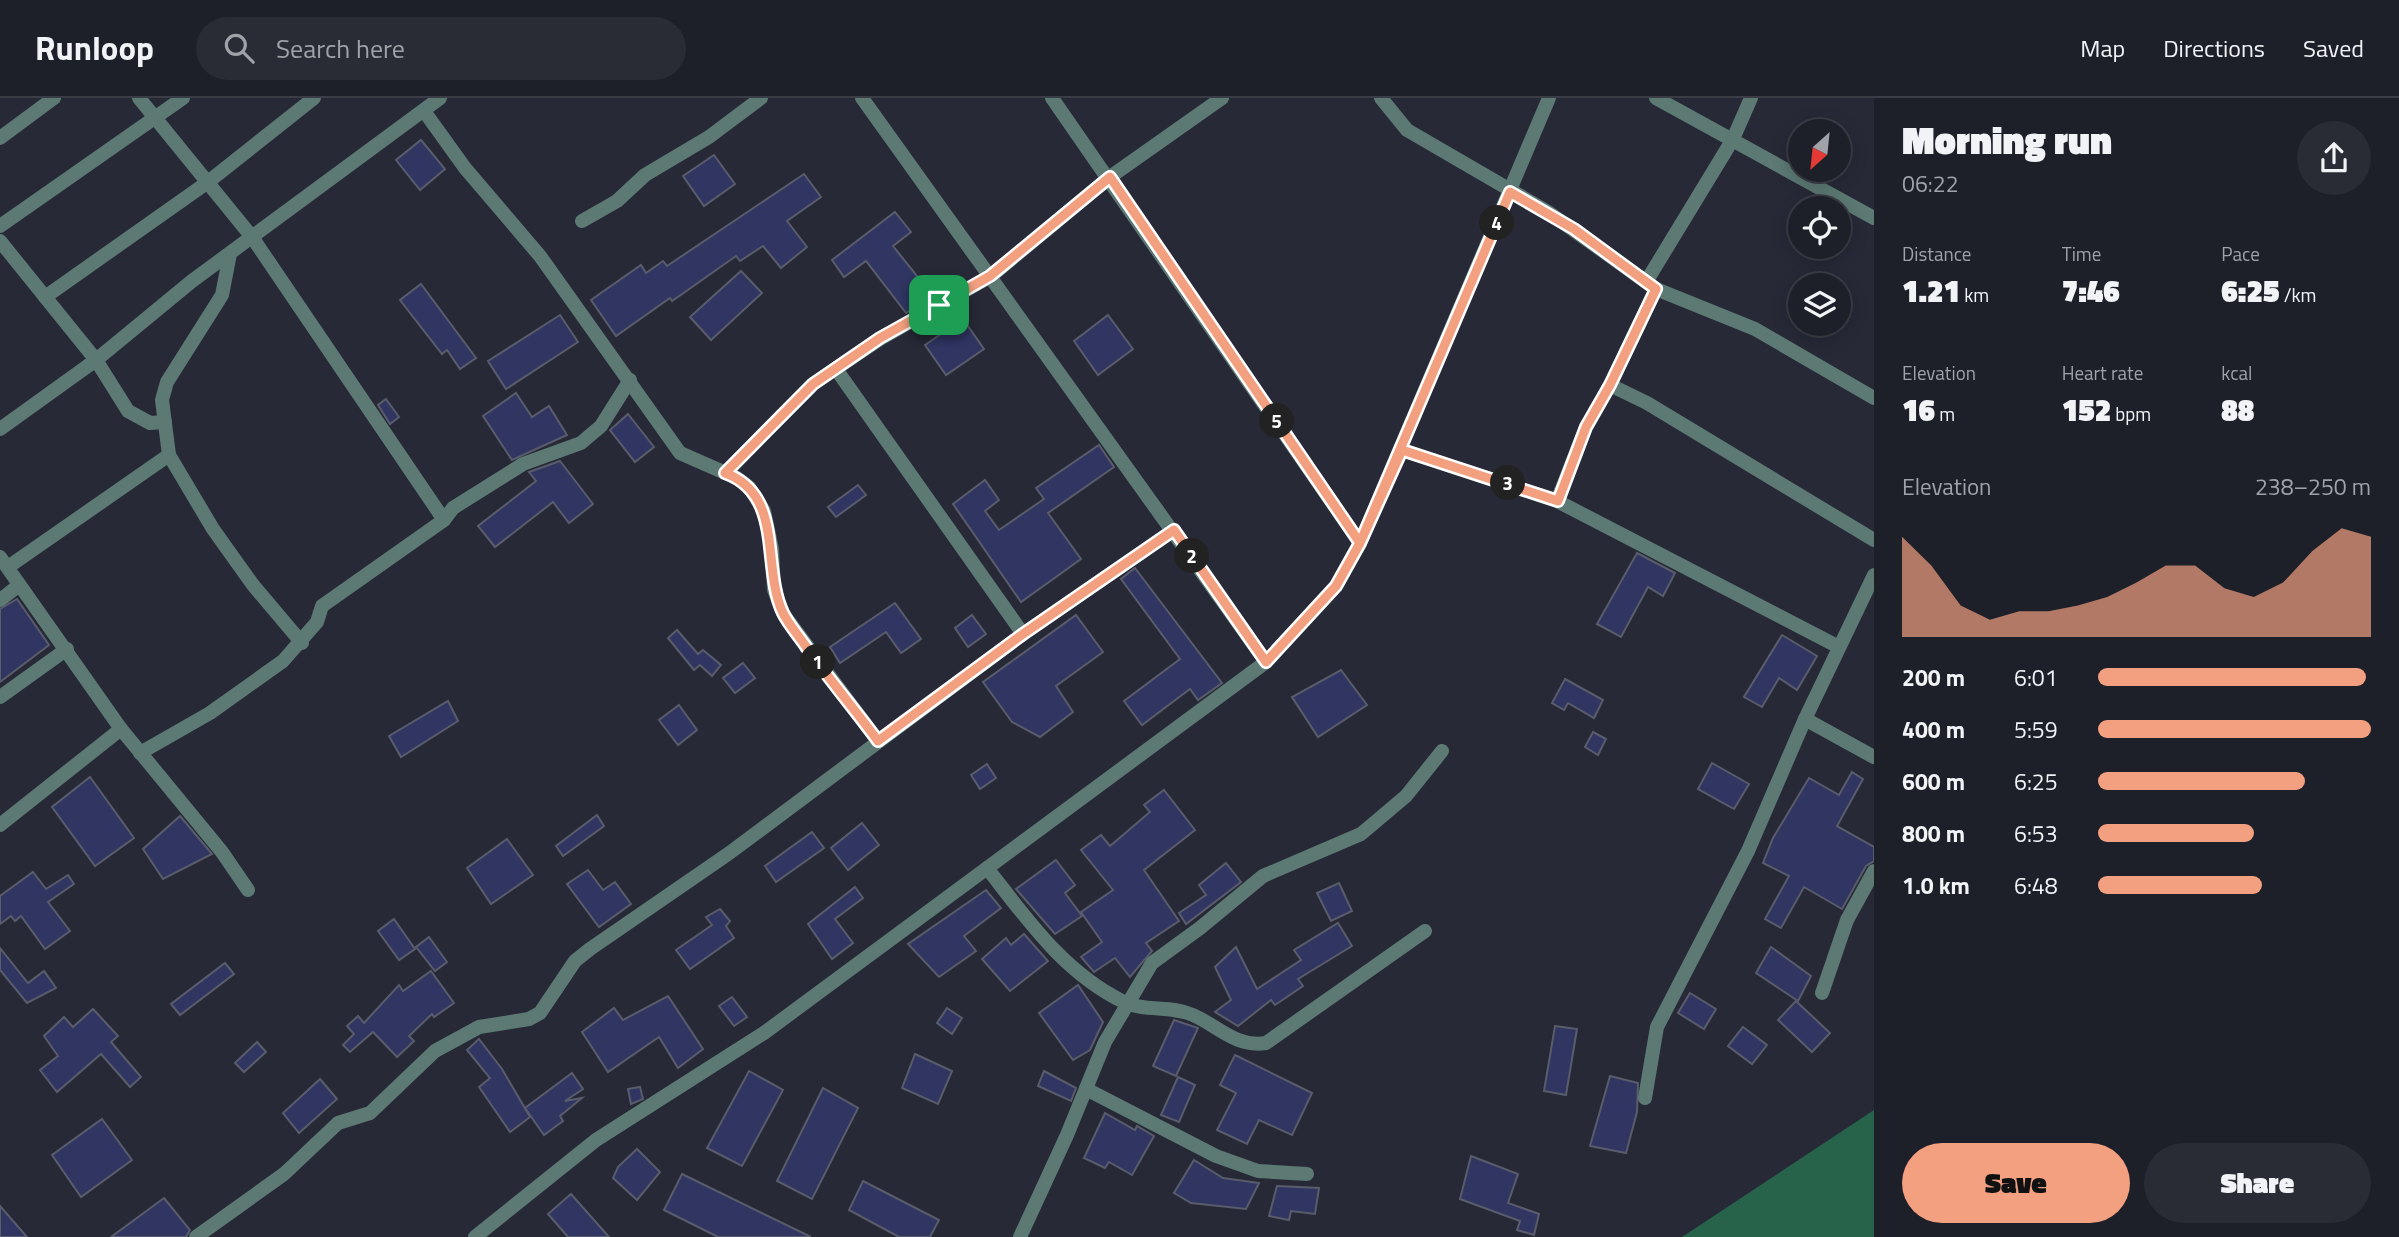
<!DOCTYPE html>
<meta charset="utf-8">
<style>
body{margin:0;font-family:"Titillium Web",sans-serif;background:#2a2c35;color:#f1f3f6;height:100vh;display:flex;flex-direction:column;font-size:26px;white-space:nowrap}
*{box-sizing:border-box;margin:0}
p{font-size:23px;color:#a0a2a8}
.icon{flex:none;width:38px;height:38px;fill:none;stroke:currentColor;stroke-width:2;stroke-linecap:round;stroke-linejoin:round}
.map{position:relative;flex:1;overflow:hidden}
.drawer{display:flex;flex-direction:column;background:#1d1f29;width:525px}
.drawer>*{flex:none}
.needle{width:46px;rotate:207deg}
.buttons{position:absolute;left:1788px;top:21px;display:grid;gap:14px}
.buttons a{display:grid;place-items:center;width:63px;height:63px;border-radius:50%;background:#1d1f29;box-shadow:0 4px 18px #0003,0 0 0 2px #3b3d46;font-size:35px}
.pin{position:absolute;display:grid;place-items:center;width:60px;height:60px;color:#fff;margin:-30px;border-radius:14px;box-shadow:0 4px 10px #0006}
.km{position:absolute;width:35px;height:35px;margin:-18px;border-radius:50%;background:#222;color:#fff;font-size:19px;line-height:35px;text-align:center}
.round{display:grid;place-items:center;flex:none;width:74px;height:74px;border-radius:37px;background:#2a2c35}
.summary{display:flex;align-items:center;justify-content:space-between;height:119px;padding:0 28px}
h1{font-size:38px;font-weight:800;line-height:52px}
.stats{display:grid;grid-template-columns:repeat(3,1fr);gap:10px;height:119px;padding:7px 28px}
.stats div{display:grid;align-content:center}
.stats b{font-size:30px;font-weight:800}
.stats small{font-size:19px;font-weight:400}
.stats p{font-size:19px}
.chart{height:196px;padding:14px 28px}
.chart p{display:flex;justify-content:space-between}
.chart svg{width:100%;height:126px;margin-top:7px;fill:#f2a080;opacity:.7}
.primary-button{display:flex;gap:14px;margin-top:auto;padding:14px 28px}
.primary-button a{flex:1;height:80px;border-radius:42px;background:#f2a080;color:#111;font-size:28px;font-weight:800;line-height:80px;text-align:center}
.primary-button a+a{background:#2a2c35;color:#f1f3f6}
ul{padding:0 28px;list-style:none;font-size:23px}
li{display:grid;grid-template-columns:112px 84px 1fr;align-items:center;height:52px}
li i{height:18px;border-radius:9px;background:#f2a080}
header{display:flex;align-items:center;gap:42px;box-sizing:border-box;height:98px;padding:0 35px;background:#1d1f29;border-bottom:2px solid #3b3d46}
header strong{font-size:33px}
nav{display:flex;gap:38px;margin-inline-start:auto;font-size:24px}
.search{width:490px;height:63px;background:#2a2c35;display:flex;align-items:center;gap:18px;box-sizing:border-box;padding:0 24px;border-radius:38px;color:#a0a2a8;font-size:26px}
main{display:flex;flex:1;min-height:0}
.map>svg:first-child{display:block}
</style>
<header>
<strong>Runloop</strong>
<div class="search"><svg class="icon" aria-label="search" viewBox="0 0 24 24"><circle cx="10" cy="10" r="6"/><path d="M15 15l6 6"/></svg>Search here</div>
<nav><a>Map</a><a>Directions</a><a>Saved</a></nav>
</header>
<main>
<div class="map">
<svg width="1874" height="1139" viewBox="0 0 1874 1139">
<rect width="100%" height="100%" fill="#272937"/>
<path fill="#26634a" d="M 1874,1012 L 1874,1139 L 1682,1139 Z"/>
<g fill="#303562" stroke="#595c6b" stroke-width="2">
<path d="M 421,42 L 445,71 L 420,92 L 396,62 Z"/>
<path d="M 714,57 L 735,86 L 704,108 L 683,78 Z"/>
<path d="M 804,76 L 821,99 L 787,123 L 807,149 L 781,170 L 763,148 L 740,163 L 736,158 L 672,203 L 670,200 L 616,238 L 591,202 L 641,167 L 646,175 L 663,163 L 667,168 Z"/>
<path d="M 895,114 L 911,134 L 893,148 L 933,198 L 906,215 L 866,163 L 844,179 L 832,162 Z"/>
<path d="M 741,173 L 762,195 L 711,242 L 690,219 Z"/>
<path d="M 421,186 L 476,260 L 460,271 L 447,252 L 442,256 L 400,202 Z"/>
<path d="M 560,217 L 578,244 L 506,291 L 488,263 Z"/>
<path d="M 1108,217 L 1133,251 L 1098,277 L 1074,243 Z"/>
<path d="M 963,221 L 984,251 L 946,277 L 925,247 Z"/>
<path d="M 516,295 L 532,319 L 549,308 L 567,337 L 512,362 L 483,318 Z"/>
<path d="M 386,301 L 399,319 L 390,326 L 378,307 Z"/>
<path d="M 628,316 L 654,349 L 635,364 L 610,332 Z"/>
<path d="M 1099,347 L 1114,369 L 1048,415 L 1081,461 L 1021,504 L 953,406 L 985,382 L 999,402 L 985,413 L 999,432 L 1044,401 L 1036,390 Z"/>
<path d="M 560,363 L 593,406 L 569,425 L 553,404 L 495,449 L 478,428 L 536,383 L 529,374 Z"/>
<path d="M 858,387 L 866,397 L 836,419 L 828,409 Z"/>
<path d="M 1637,455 L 1675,475 L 1663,498 L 1648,489 L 1621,539 L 1597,526 Z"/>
<path d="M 1135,470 L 1222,585 L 1198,602 L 1190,591 L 1142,627 L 1124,603 L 1180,561 L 1121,481 Z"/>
<path d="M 17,501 L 49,547 L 0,584 L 0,511 Z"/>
<path d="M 895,505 L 921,541 L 901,555 L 886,534 L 840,565 L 830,549 Z"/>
<path d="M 972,517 L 986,536 L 968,549 L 955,530 Z"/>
<path d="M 1076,517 L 1103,554 L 1056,588 L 1073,614 L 1040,639 L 1012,624 L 983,584 Z"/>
<path d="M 677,532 L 698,556 L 703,552 L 721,567 L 712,578 L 700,567 L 694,572 L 668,540 Z"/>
<path d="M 1782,537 L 1817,558 L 1797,592 L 1779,580 L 1762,609 L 1744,599 Z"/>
<path d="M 743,565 L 755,580 L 735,595 L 723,580 Z"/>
<path d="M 1341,572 L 1367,607 L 1318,639 L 1292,599 Z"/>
<path d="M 1565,581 L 1603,602 L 1594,620 L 1568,605 L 1564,612 L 1552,605 Z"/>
<path d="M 448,603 L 458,623 L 401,659 L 389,638 Z"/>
<path d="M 679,607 L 697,632 L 678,647 L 659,622 Z"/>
<path d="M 1593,634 L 1606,641 L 1598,657 L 1585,649 Z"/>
<path d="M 1712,665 L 1749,686 L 1734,711 L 1698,691 Z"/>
<path d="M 987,666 L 996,680 L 980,691 L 971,677 Z"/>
<path d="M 1852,674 L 1863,681 L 1837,728 L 1874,749 L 1874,763 L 1866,768 L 1842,811 L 1804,789 L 1781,830 L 1765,821 L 1789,778 L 1763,765 L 1773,740 L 1809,680 L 1839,697 Z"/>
<path d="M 90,679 L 134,740 L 95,768 L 52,709 Z"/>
<path d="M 1164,692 L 1195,732 L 1144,772 L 1179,823 L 1146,845 L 1152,853 L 1130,879 L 1115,860 L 1094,874 L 1081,859 L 1102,844 L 1081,814 L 1113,792 L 1081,752 L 1101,737 L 1110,748 L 1150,714 L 1144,707 Z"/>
<path d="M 597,717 L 604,728 L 563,758 L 556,748 Z"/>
<path d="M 180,718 L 212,756 L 163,781 L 143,751 Z"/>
<path d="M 862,725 L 879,747 L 848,772 L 831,750 Z"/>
<path d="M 812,734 L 824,750 L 776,784 L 765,768 Z"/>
<path d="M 507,741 L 533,777 L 491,806 L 467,770 Z"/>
<path d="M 1056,762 L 1075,787 L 1065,795 L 1082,818 L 1055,836 L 1016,791 Z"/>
<path d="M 1226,765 L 1241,784 L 1186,826 L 1179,815 L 1206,797 L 1199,787 Z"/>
<path d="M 588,772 L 603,792 L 615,784 L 631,806 L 599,829 L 567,786 Z"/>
<path d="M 33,774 L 46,791 L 68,777 L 74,786 L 48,804 L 70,833 L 45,851 L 21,818 L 15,823 L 11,818 L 0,826 L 0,798 Z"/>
<path d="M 1339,785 L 1352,813 L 1331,823 L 1317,795 Z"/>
<path d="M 855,789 L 863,800 L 835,821 L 853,845 L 832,861 L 808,826 Z"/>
<path d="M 986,792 L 1001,810 L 964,838 L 976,853 L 939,879 L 908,846 Z"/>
<path d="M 720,811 L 730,823 L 726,828 L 734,840 L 690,871 L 676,852 L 712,827 L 706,819 Z"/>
<path d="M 394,821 L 415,851 L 399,862 L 378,833 Z"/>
<path d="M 1338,825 L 1352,848 L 1298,881 L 1303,888 L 1275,907 L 1271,902 L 1238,928 L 1215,914 L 1231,902 L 1215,869 L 1236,849 L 1257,891 L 1301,862 L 1294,852 Z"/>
<path d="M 1024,836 L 1048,863 L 1010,893 L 982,861 L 1006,840 L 1011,847 Z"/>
<path d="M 429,839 L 447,864 L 435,873 L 416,849 Z"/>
<path d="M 1771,849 L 1811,878 L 1798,903 L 1756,875 Z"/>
<path d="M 0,850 L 28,885 L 44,873 L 56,890 L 27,905 L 0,872 Z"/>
<path d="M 225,865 L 234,876 L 180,917 L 171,906 Z"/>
<path d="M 431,873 L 454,905 L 434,919 L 432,916 L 409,938 L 414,943 L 397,959 L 373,934 L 350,954 L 343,947 L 354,936 L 347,928 L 358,918 L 364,925 L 399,887 L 403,893 Z"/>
<path d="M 1078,887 L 1103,924 L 1090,952 L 1073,962 L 1039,915 Z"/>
<path d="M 1690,895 L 1716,911 L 1704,931 L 1678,915 Z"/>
<path d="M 668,898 L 703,951 L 678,970 L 659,939 L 608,974 L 582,934 L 614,910 L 623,922 Z"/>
<path d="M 732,899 L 747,919 L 734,928 L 719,908 Z"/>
<path d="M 1796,903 L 1830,935 L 1812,954 L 1778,922 Z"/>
<path d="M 947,910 L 962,920 L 952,936 L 937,925 Z"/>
<path d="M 93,911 L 118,938 L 111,944 L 141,979 L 130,989 L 101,956 L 57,994 L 40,972 L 58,958 L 44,938 L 64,919 L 73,929 Z"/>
<path d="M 1174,922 L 1198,930 L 1176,978 L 1153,968 Z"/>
<path d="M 1555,928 L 1577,931 L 1566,997 L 1544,993 Z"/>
<path d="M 1743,929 L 1767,947 L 1752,966 L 1728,948 Z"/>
<path d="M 479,941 L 502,971 L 530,1019 L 510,1034 L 479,989 L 490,980 L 467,952 Z"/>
<path d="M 257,944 L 266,954 L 244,974 L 235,965 Z"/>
<path d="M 915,956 L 952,973 L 938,1006 L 902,990 Z"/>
<path d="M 1235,957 L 1312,995 L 1292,1037 L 1259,1022 L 1247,1046 L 1217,1032 L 1236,995 L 1220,987 Z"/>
<path d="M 749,973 L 783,992 L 742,1068 L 707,1050 Z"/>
<path d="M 1044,973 L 1076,990 L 1071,1003 L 1038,988 Z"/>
<path d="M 572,975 L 583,991 L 565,1003 L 582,1000 L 560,1018 L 563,1023 L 544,1037 L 525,1010 Z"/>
<path d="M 1610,978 L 1638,985 L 1637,1014 L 1626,1055 L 1590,1048 Z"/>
<path d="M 1178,979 L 1195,987 L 1179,1024 L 1161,1017 Z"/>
<path d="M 320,981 L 337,1001 L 299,1035 L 283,1015 Z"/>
<path d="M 640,989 L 643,1001 L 631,1006 L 628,991 Z"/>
<path d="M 823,990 L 858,1010 L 812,1101 L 777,1083 Z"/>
<path d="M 1105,1015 L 1135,1032 L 1137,1028 L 1154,1038 L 1132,1077 L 1109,1064 L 1105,1070 L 1084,1060 Z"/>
<path d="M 102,1021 L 132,1062 L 81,1099 L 52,1057 Z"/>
<path d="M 637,1051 L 660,1074 L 637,1102 L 613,1080 L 618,1069 Z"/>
<path d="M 1471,1058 L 1518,1076 L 1508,1105 L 1539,1116 L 1534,1137 L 1517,1132 L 1520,1123 L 1460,1101 Z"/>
<path d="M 1194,1062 L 1223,1080 L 1259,1085 L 1246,1111 L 1191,1105 L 1174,1095 Z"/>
<path d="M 682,1076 L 811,1139 L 718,1139 L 664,1112 Z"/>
<path d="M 863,1083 L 939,1122 L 930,1139 L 899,1139 L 849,1112 Z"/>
<path d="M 1277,1088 L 1319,1090 L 1315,1116 L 1291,1113 L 1289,1122 L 1269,1118 Z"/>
<path d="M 571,1096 L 609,1139 L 568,1139 L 548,1116 Z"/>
<path d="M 164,1100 L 190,1132 L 186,1139 L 111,1139 Z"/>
<path d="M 0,1108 L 27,1139 L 0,1139 Z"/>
</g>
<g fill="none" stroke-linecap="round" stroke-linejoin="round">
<g stroke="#5c7973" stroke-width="14">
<path d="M 139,0 L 252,139 L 444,422"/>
<path d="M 862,0 L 1266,564"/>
<path d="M 1052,0 L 1360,445"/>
<path d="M 1381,0 L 1407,32 L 1548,114 L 1656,191 L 1755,231 L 1874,300"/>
<path d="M 1656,0 L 1874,120"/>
<path d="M 424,13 L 465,70 L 540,158 L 680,355 L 737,380 L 749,389 L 764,413 L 772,451 L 774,492 L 784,517 L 878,643"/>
<path d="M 0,40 L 54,0"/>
<path d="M 582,123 L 617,103 L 645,77 L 709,39 L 761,0"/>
<path d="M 0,128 L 183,0"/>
<path d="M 0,143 L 96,262 L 128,313 L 150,325 L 165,324"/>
<path d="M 230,156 L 222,197 L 167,284 L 162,302 L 169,357 L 213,431 L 253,487 L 302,545"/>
<path d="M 1646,184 L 1733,41 L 1751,0"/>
<path d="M 1656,191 L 1610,287 L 1586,329 L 1557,403 L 1839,549"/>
<path d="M 45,199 L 208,84 L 314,0"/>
<path d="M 836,271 L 1023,536"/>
<path d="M 1610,287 L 1647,305 L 1874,442"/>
<path d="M 0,331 L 96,262 L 192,183 L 440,0"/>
<path d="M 1402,352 L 1557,403"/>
<path d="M 725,375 L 813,286 L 880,241 L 991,178 L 1110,79 L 1222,0"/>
<path d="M 0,459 L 121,631 L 222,754 L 248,792"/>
<path d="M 8,469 L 169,357"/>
<path d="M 0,502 L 18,488"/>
<path d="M 0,599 L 67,551"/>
<path d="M 1805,621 L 1874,659"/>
<path d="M 140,655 L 210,615 L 283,563 L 317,524 L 322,508 L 444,422 L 453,410 L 523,366 L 581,345 L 601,328 L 630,282"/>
<path d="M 0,727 L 121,631"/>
<path d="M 987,770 C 1027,821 1064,875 1124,904 C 1145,914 1171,907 1193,917 C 1218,928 1236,950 1266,945 L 1425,833"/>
<path d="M 1822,895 L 1847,822 L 1874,773"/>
<path d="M 1086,991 L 1216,1058 L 1258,1073 L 1307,1076"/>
<path d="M 1645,1000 L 1657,929 L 1748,753 L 1805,621 L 1874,477"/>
<path d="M 196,1139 L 284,1076 L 338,1025 L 370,1015 L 435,953 L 479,929 L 529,921 L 540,915 L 575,863 L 590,851 L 728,756 L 1023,536 L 1174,432"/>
<path d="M 475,1139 L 596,1042 L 764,935 L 1266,564 L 1336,488 L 1360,445 L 1549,0"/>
<path d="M 1020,1139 L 1067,1037 L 1105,944 L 1152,865 L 1200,830 L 1263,778 L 1361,736 L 1406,698 L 1442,653"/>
</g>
</g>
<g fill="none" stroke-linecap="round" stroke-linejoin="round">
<g stroke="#fff" stroke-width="14">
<path id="route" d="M 939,207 L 880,240 L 813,286 L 725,375 C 785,397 761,469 783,515 C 789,527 799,538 807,550 C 830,582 855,612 878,643 L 1023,536 L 1174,432 L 1266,564 L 1336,488 L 1360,445 L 1402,352 L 1558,403 L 1586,329 L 1610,287 L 1656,191 L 1574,131 L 1510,94 L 1360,445 L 1110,79 L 990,178 L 939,207"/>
</g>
<use href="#route" stroke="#f2a080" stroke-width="9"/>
</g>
</svg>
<div class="buttons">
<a><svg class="needle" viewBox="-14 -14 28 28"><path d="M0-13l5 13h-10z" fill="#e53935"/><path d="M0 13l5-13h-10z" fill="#a0a2a8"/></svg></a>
<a><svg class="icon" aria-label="locate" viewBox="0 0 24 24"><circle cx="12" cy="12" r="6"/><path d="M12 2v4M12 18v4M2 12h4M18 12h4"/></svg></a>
<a><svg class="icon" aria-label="layers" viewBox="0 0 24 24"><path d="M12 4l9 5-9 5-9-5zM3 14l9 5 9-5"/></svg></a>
</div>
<div class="pin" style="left:939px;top:207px;background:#1e9e55"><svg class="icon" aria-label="arrive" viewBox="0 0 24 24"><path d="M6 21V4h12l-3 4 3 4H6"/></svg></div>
<b class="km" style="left:818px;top:564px">1</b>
<b class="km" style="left:1192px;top:458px">2</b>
<b class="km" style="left:1508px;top:385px">3</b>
<b class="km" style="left:1497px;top:125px">4</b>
<b class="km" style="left:1277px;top:323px">5</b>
</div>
<section class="drawer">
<div class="summary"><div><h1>Morning run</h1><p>06:22</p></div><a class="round"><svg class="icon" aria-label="share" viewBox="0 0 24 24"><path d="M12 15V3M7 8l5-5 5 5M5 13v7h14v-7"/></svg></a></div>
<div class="stats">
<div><p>Distance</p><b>1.21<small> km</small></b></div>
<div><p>Time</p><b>7:46</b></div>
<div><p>Pace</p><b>6:25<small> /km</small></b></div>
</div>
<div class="stats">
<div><p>Elevation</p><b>16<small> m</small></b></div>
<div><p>Heart rate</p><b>152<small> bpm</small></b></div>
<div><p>kcal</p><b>88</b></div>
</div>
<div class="chart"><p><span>Elevation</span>238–250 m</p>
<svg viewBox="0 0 160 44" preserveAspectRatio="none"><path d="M0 44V9L10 19L20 33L30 38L40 35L50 35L60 33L70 30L80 25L90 19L100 19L110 27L120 30L130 25L140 14L150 6L160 9V44z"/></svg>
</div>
<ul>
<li><b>200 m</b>6:01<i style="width:98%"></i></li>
<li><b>400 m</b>5:59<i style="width:100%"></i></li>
<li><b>600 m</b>6:25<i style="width:76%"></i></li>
<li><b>800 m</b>6:53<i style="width:57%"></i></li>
<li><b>1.0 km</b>6:48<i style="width:60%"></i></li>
</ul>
<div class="primary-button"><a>Save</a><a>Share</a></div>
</section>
</main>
